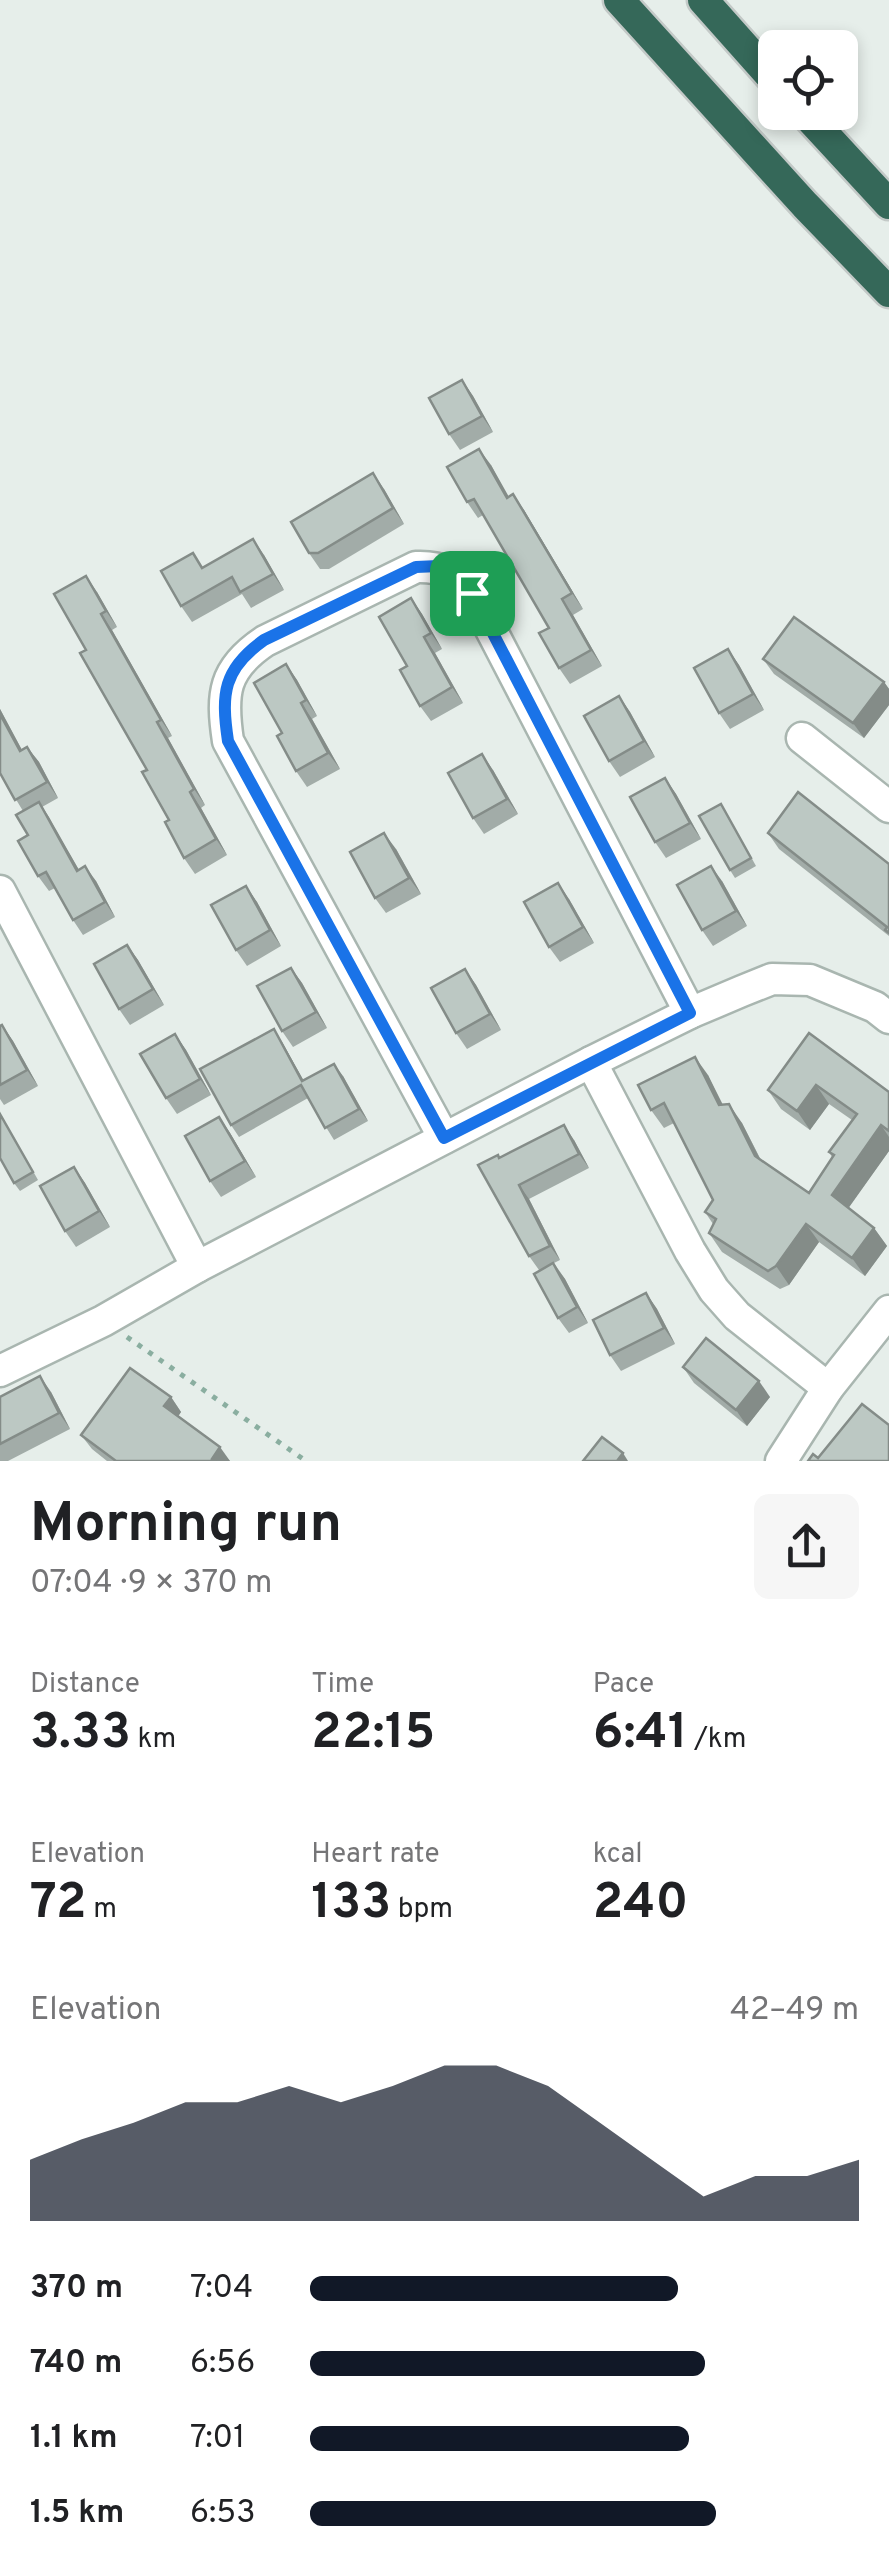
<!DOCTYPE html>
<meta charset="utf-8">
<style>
body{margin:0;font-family:Overpass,sans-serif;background:#f6f6f6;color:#202124;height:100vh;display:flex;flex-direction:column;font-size:38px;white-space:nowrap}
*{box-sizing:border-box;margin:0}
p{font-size:32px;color:#757577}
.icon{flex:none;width:55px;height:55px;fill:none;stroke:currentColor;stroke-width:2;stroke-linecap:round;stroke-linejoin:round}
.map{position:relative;height:1461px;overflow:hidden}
.details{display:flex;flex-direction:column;background:#fff;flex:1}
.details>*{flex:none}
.buttons{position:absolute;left:758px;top:30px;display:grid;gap:20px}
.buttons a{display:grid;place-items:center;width:100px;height:100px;border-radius:15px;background:#fff;box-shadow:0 5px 15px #0003;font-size:50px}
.pin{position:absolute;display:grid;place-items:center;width:85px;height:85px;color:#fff;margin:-42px;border-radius:20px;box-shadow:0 5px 15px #0006}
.round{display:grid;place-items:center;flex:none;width:105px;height:105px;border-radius:15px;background:#f6f6f6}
.summary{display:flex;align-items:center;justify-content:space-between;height:170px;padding:0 30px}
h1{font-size:55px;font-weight:700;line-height:75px}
.metrics{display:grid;grid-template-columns:repeat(3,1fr);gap:15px;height:170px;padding:10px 30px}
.metrics div{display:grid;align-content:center}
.metrics b{font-size:50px;font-weight:700}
.metrics small{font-size:28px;font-weight:400}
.metrics p{font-size:28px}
.chart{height:280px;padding:20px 30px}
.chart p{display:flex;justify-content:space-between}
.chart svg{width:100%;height:180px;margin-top:10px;fill:#111827;opacity:.7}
ul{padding:0 30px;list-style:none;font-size:32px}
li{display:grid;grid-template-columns:160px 120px 1fr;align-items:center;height:75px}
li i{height:25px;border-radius:12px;background:#111827}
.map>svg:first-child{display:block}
</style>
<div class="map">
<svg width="889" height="1461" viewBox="0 0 889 1461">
<rect width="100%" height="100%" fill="#e6eeea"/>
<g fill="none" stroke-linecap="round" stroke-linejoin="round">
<g stroke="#a9b6b0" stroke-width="35">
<g id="street">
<path d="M 802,738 L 889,807"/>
<path d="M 0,891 L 197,1267"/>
<path d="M 591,1062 L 690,1251 L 714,1290 L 737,1316 L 828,1388"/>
<path d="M 444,1138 L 228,741 C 221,694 223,669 265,641 L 416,567 C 442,566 455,573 472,593 L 690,1013"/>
<path d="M 0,1371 L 103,1321 L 197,1267 L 591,1062 L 690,1013 L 742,991 L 772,979 L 810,980 L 875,1007 L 889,1018"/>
<path d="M 781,1461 L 828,1388 L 889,1311"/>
</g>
</g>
<g stroke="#c3c9c7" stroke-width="35">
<g id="highway">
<path d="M 619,0 L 805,205 L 889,292"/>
<path d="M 703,0 L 775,81"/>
<path d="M 804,112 L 889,204"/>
</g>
</g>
<path stroke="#8aaea0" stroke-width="5" stroke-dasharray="5 8" stroke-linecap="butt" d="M 127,1337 L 306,1461"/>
<use href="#street" stroke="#fff" stroke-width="30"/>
<use href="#highway" stroke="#356859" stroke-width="30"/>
</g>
<g fill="#a2aca8">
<path d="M 462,380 L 473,396 L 493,432 L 460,450 L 449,434 Z"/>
<path d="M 491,465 L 508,497 L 524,510 L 583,609 L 573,615 L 602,666 L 570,684 L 559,668 L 549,628 L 483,515 L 478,518 L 467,502 Z"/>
<path d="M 384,489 L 404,524 L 329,569 L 320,569 L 309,553 Z"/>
<path d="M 264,555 L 284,590 L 251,608 L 242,594 L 192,622 L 181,606 L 203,567 Z"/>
<path d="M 97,592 L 117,627 L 112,630 L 172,736 L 168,738 L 205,805 L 201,808 L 227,855 L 195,874 L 184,858 L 147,770 L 86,650 Z"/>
<path d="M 411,598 L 422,614 L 442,649 L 435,653 L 463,703 L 431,721 L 420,706 Z"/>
<path d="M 728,649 L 739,665 L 764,710 L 730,729 L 719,713 Z"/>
<path d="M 763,659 L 884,682 L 889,689 L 889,705 L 864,738 L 774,674 Z"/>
<path d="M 286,664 L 297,680 L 317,716 L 312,719 L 340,769 L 307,787 L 296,771 L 282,733 Z"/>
<path d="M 619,696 L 630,712 L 655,757 L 620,777 L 609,761 Z"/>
<path d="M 0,709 L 22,750 L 27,747 L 39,762 L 58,798 L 42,807 L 79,870 L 96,881 L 115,917 L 83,935 L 73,920 L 55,888 L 49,891 L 38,876 L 23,811 L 0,773 Z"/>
<path d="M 493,770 L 518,814 L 484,834 L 473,818 Z"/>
<path d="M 665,778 L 676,794 L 701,839 L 666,858 L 655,842 Z"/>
<path d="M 726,812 L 756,866 L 735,878 L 730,870 Z"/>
<path d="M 768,833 L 889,864 L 889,936 L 779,849 Z"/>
<path d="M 396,849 L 421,894 L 386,913 L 375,898 Z"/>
<path d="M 722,881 L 747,926 L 713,946 L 702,930 Z"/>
<path d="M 246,886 L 257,902 L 281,946 L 247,966 L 236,950 Z"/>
<path d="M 569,899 L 594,943 L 560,962 L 549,947 Z"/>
<path d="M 127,945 L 138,960 L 164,1005 L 130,1025 L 119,1009 Z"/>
<path d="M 291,968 L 302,983 L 327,1028 L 293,1047 L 282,1031 Z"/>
<path d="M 465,969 L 476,985 L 501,1030 L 467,1049 L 456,1033 Z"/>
<path d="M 2,1025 L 13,1041 L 38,1086 L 4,1105 L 0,1099 L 0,1026 Z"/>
<path d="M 809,1033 L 889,1092 L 889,1151 L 848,1208 L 874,1228 L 887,1246 L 865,1276 L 819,1242 L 789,1285 L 780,1289 L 722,1252 L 709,1233 L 713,1224 L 705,1212 L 713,1200 L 674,1123 L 664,1128 L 651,1110 L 708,1075 L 722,1105 L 742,1123 L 761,1160 L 809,1193 L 832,1157 L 829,1152 L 852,1120 L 829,1104 L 810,1130 L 781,1109 L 768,1090 Z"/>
<path d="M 175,1034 L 186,1050 L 211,1095 L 177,1114 L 166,1098 Z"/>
<path d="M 282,1042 L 304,1081 L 343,1076 L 368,1121 L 334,1140 L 308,1098 L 239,1137 L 231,1125 Z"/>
<path d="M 0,1113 L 38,1180 L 20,1191 L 14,1183 Z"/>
<path d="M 219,1117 L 230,1133 L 256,1177 L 221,1197 L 210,1181 Z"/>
<path d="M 574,1140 L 589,1168 L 529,1199 L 560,1260 L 554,1263 L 565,1279 L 588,1323 L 569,1333 L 558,1318 L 539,1270 L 529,1256 L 500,1158 Z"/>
<path d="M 74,1167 L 85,1183 L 110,1227 L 76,1247 L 65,1231 Z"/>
<path d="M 646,1293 L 657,1309 L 675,1344 L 621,1371 L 610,1355 Z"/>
<path d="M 683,1367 L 770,1397 L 747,1426 L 694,1383 Z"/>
<path d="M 51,1392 L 70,1429 L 8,1461 L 0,1461 L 0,1397 Z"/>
<path d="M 171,1397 L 181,1412 L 178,1416 L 230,1461 L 107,1461 L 92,1449 L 81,1435 Z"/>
</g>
<g fill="#848c88">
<path d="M 462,380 L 473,396 L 493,432 L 482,416 Z"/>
<path d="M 479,449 L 491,465 L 518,513 L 507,498 Z"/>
<path d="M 373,473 L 384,489 L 404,524 L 393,508 Z"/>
<path d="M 513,494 L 524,510 L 583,609 L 572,593 Z"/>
<path d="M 253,539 L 264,555 L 284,590 L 273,574 Z"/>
<path d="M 86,576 L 97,592 L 117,627 L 106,611 Z"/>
<path d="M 411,598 L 422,614 L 442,649 L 431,633 Z"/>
<path d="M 562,599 L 573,615 L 602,666 L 591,650 Z"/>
<path d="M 101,614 L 112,630 L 172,736 L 161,720 Z"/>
<path d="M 424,637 L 435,653 L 463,703 L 452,687 Z"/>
<path d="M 728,649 L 739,665 L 764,710 L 753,694 Z"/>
<path d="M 286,664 L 297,680 L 317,716 L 306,700 Z"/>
<path d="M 884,682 L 889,689 L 889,705 L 864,738 L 853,723 Z"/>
<path d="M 619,696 L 630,712 L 655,757 L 644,741 Z"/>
<path d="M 301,703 L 312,719 L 340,769 L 328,753 Z"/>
<path d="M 0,709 L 31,767 L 20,751 L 0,714 Z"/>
<path d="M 157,722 L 168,738 L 205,805 L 194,789 Z"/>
<path d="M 27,747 L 39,762 L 58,798 L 47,782 Z"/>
<path d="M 482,754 L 493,770 L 518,814 L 507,799 Z"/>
<path d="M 665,778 L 676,794 L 701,839 L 690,823 Z"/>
<path d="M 190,792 L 201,808 L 227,855 L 216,839 Z"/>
<path d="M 39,802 L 49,817 L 88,886 L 77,871 Z"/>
<path d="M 384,833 L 396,849 L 421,894 L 409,878 Z"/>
<path d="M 85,866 L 96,881 L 115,917 L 105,902 Z"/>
<path d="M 711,866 L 722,881 L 747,926 L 736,911 Z"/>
<path d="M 558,883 L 569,899 L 594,943 L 583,927 Z"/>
<path d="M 246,886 L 257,902 L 281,946 L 270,930 Z"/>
<path d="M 127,945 L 138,960 L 164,1005 L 153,989 Z"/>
<path d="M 291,968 L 302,983 L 327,1028 L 316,1012 Z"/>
<path d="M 465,969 L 476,985 L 501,1030 L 490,1014 Z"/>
<path d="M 2,1025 L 13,1041 L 38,1086 L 27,1070 Z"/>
<path d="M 274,1029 L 282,1042 L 311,1094 L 302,1081 Z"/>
<path d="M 175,1034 L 186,1050 L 211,1095 L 200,1079 Z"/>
<path d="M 695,1057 L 708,1075 L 732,1123 L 719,1105 Z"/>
<path d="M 334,1064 L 343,1076 L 368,1121 L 359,1109 Z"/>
<path d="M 816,1085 L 829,1104 L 810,1130 L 797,1111 Z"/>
<path d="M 729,1104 L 742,1123 L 768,1175 L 755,1156 Z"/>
<path d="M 219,1117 L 230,1133 L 256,1177 L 245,1161 Z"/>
<path d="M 564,1125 L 574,1140 L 589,1168 L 579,1154 Z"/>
<path d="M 881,1125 L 889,1137 L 889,1151 L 845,1213 L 832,1195 Z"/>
<path d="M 74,1167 L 85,1183 L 110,1227 L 99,1211 Z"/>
<path d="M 519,1185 L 529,1199 L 560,1260 L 550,1246 Z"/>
<path d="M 806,1224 L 819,1242 L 789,1285 L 776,1266 Z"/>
<path d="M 874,1228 L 887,1246 L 865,1276 L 852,1258 Z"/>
<path d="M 553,1263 L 565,1279 L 588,1323 L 577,1307 Z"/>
<path d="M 646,1293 L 657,1309 L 675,1344 L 664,1328 Z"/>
<path d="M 40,1376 L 51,1392 L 70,1429 L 59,1413 Z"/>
<path d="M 759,1381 L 770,1397 L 747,1426 L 736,1410 Z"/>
<path d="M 171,1397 L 181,1412 L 175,1421 L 164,1406 Z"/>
<path d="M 220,1447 L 230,1461 L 213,1461 L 212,1459 Z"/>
<path d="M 623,1453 L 628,1461 L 617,1461 Z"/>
</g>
<g fill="#bcc8c3" stroke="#848c88" stroke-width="2.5">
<path d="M 462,380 L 482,416 L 449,434 L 429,398 Z"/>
<path d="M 479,449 L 507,498 L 513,494 L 572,593 L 562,599 L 591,650 L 559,668 L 539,633 L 549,628 L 474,499 L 467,502 L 447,467 Z"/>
<path d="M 373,473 L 393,508 L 318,553 L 309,553 L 291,522 Z"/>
<path d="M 253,539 L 273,574 L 240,592 L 232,577 L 181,606 L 161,571 L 193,553 L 202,568 Z"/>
<path d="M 86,576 L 106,611 L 101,614 L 161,720 L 157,722 L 194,789 L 190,792 L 216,839 L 184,858 L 165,822 L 169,820 L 142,772 L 147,770 L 80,653 L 86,650 L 54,594 Z"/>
<path d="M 411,598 L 431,633 L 424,637 L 452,687 L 420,706 L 400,670 L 407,666 L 379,617 Z"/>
<path d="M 794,617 L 884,682 L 853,723 L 763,659 Z"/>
<path d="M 728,649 L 753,694 L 719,713 L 694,668 Z"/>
<path d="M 286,664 L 306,700 L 301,703 L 328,753 L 296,771 L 277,736 L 282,733 L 254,683 Z"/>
<path d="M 619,696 L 644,741 L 609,761 L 584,716 Z"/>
<path d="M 0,714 L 20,751 L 27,747 L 47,782 L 15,800 L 0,773 Z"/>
<path d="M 482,754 L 507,799 L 473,818 L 448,773 Z"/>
<path d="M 665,778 L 690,823 L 655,842 L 630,797 Z"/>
<path d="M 798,792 L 889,864 L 889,933 L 885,930 L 887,927 L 768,833 Z"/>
<path d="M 39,802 L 77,871 L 85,866 L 105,902 L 73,920 L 46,872 L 38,876 L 18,841 L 28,835 L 16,815 Z"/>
<path d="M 721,804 L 751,858 L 730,870 L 699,816 Z"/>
<path d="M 384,833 L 409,878 L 375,898 L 350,852 Z"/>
<path d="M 711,866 L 736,911 L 702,930 L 677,885 Z"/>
<path d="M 558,883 L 583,927 L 549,947 L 524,902 Z"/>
<path d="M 246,886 L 270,930 L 236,950 L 211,905 Z"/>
<path d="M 127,945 L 153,989 L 119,1009 L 94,964 Z"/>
<path d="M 291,968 L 316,1012 L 282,1031 L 257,986 Z"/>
<path d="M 465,969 L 490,1014 L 456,1033 L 431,988 Z"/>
<path d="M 2,1025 L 27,1070 L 0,1085 L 0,1026 Z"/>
<path d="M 274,1029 L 302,1081 L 334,1064 L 359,1109 L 325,1128 L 301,1085 L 231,1125 L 200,1069 Z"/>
<path d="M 809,1033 L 889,1092 L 889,1131 L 881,1125 L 832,1195 L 874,1228 L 852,1258 L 806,1224 L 776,1266 L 768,1271 L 709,1233 L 716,1219 L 705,1212 L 713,1200 L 664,1103 L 651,1110 L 638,1085 L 695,1057 L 719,1105 L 729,1104 L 755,1156 L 809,1193 L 834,1155 L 829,1152 L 857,1114 L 816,1085 L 797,1111 L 768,1090 Z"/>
<path d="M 175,1034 L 200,1079 L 166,1098 L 140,1054 Z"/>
<path d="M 0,1114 L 33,1172 L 14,1183 L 0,1158 Z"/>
<path d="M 219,1117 L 245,1161 L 210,1181 L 185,1136 Z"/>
<path d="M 564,1125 L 579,1154 L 519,1185 L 550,1246 L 529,1256 L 478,1165 L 498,1155 L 499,1158 Z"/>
<path d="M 74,1167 L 99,1211 L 65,1231 L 40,1186 Z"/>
<path d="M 553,1263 L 577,1307 L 558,1318 L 534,1274 Z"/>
<path d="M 646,1293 L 664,1328 L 610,1355 L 593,1320 Z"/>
<path d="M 706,1338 L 759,1381 L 736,1410 L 683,1367 Z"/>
<path d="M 130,1368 L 171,1397 L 164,1406 L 220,1447 L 212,1459 L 215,1461 L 116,1461 L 81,1435 Z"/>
<path d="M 40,1376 L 59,1413 L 0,1444 L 0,1397 Z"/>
<path d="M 862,1404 L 889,1425 L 889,1461 L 808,1461 L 813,1454 L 818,1458 Z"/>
<path d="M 602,1437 L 623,1453 L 617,1461 L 583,1461 Z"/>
</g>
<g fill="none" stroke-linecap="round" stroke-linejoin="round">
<g stroke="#fff" stroke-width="20">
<path id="route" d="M 439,566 L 458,577 L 472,593 L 690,1013 L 444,1138 L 228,741 C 221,694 223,669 264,640 L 416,567 Z"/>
</g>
<use href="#route" stroke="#1a73e8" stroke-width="12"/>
</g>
</svg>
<div class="buttons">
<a><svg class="icon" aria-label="locate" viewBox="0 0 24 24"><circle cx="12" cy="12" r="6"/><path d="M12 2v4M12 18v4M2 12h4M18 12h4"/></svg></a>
</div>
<div class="pin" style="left:472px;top:593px;background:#1e9e55"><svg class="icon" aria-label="arrive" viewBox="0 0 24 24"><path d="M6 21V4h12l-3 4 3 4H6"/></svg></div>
</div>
<section class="details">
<div class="summary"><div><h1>Morning run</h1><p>07:04 · 9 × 370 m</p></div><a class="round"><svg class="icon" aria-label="share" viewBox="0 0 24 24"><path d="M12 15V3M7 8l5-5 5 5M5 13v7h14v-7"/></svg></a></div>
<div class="metrics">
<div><p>Distance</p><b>3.33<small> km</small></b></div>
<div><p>Time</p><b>22:15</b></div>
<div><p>Pace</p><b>6:41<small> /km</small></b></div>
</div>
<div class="metrics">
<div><p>Elevation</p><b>72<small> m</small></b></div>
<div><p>Heart rate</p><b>133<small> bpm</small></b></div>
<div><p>kcal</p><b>240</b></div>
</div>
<div class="chart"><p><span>Elevation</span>42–49 m</p>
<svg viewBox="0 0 160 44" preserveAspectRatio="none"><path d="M0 44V29L10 24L20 20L30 15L40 15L50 11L60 15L70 11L80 6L90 6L100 11L110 20L120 29L130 38L140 33L150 33L160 29V44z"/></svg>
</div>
<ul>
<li><b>370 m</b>7:04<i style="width:67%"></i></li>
<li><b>740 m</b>6:56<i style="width:72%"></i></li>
<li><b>1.1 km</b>7:01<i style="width:69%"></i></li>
<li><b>1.5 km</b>6:53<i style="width:74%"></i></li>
</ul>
</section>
